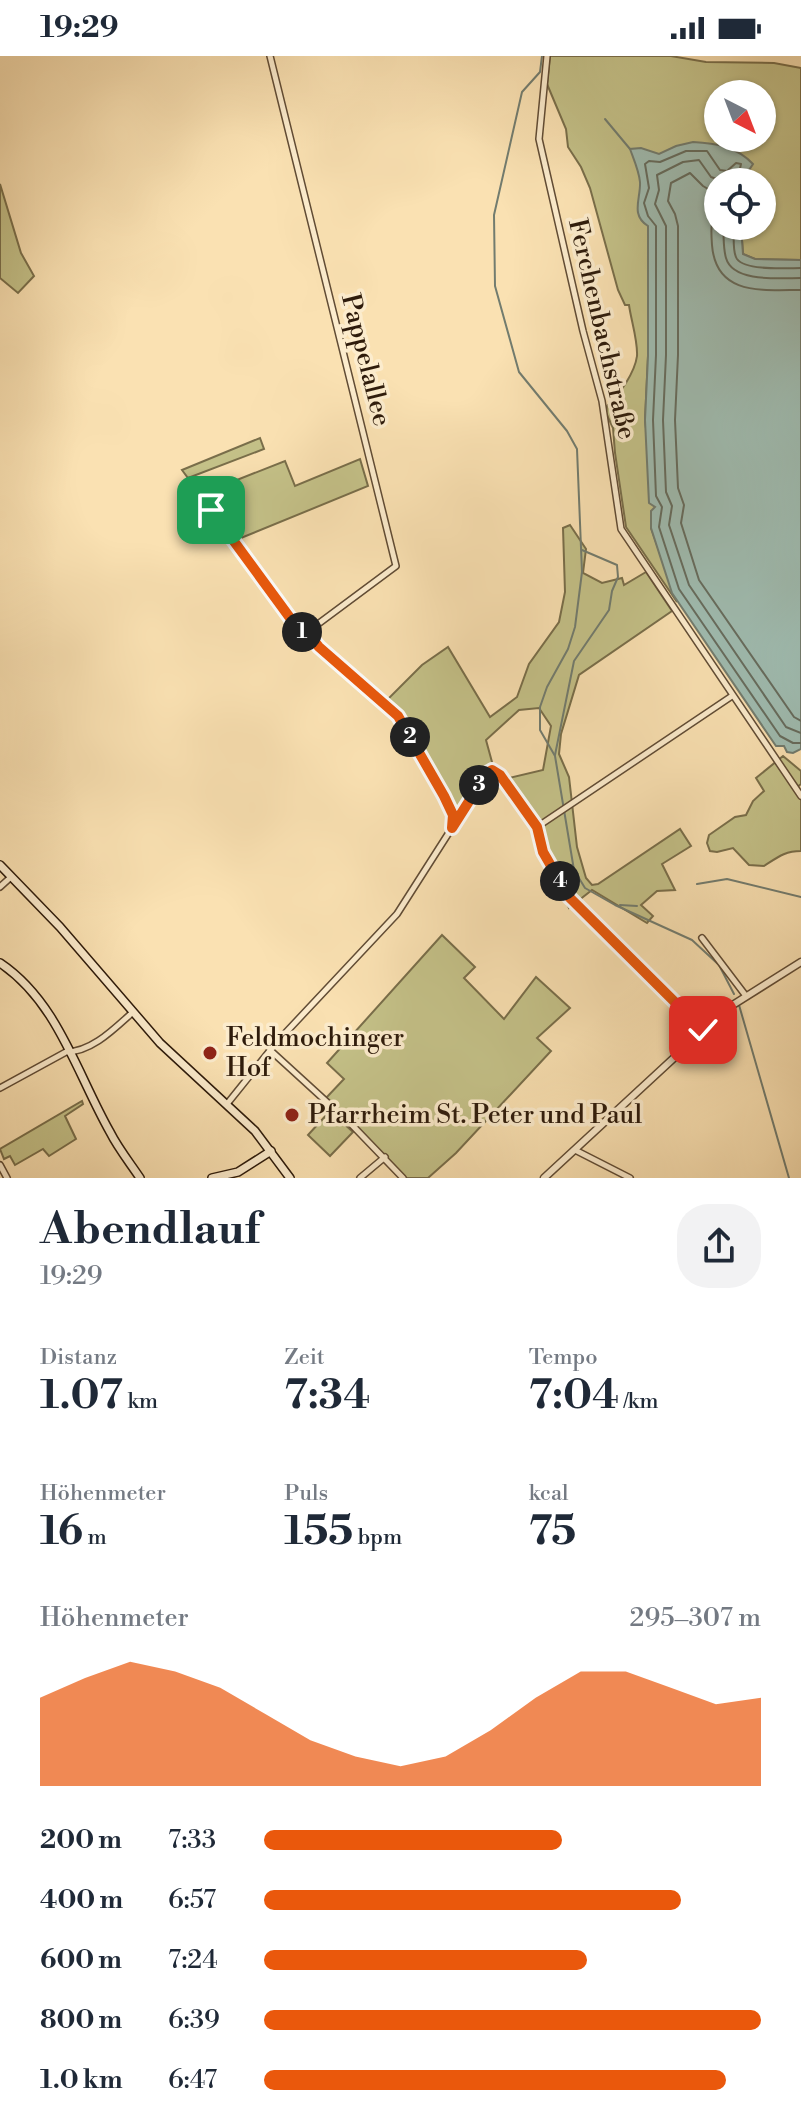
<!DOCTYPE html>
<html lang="de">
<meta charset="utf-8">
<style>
body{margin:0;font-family:"Libre Bodoni",serif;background:#f2f2f3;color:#1f2937;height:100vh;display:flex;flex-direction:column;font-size:30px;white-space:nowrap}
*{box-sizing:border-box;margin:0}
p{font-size:26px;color:#747a83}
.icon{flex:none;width:44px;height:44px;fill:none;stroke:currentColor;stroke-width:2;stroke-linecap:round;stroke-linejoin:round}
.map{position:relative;height:1122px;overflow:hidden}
.drawer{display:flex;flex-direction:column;background:#fff;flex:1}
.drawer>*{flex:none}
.needle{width:52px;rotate:138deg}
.fabs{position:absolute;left:704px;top:24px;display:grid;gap:16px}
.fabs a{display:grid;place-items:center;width:72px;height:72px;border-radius:50%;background:#fff;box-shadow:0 2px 6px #0004;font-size:40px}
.pin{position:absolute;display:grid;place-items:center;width:68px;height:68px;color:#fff;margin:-34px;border-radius:16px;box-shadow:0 4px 12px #0006}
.km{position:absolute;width:40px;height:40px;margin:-20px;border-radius:50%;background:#222;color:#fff;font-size:22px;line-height:40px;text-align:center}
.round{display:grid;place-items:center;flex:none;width:84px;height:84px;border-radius:32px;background:#f2f2f3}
.overview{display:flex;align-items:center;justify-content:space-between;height:136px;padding:0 40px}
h1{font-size:44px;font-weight:700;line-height:60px}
.stats{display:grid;grid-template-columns:repeat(3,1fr);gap:12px;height:136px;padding:8px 40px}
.stats div{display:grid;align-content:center}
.stats b{font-size:40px;font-weight:700}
.stats small{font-size:22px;font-weight:400}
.stats p{font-size:22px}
.chart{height:224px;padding:16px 40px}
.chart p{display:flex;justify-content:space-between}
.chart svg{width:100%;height:144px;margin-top:8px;fill:#ea580c;opacity:.7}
ul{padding:0 40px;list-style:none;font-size:26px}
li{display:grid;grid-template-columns:128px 96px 1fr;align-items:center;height:60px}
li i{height:20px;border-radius:10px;background:#ea580c}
.status{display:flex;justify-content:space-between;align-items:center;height:56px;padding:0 40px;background:#fff;direction:ltr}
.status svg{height:22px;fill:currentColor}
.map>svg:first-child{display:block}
</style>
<div class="status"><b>19:29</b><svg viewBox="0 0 49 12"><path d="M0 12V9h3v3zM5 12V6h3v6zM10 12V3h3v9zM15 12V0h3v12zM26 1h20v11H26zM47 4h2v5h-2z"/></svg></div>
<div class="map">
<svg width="801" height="1122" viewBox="0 0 801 1122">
<rect width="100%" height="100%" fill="#fae1b2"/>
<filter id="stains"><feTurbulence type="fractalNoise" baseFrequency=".0025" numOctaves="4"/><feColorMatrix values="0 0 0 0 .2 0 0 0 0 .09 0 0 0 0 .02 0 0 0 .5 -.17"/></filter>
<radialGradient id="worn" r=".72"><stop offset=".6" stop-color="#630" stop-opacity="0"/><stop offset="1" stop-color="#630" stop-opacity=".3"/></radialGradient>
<g fill="#c4c188" stroke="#796e4a" stroke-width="2" fill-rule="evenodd">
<path d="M 550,0 L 671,0 L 706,6 L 774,7 L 801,12 L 801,204 L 755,203 L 743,198 L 741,170 L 762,170 L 762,126 L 718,126 L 648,169 L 648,300 L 645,364 L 655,451 L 651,472 L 677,546 L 626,471 L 615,397 L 613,372 L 606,357 L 607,350 C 619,340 635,316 637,300 C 638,285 631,264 629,249 L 625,249 L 618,234 L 590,132 L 581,111 L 568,91 L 566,73 L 547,28 ZM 718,38 L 762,38 L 762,82 L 718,82 Z"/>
<path d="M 0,128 L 21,197 L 34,220 L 18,237 L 0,222 Z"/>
<path d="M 260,382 L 264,393 L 188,422 L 182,414 Z"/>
<path d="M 360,403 L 368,430 L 236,484 L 206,441 L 209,435 L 285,405 L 295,430 Z"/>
<path d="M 570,469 L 586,493 L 583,517 L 602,527 L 622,522 L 624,529 L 646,516 L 672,555 L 579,619 L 561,678 L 559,698 L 569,721 L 577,791 L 586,822 L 592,829 L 598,828 L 680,773 L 691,790 L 662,808 L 675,834 L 657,835 L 641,849 L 653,860 L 647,867 L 592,834 L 569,852 L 543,797 L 538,771 L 505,723 L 543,714 L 551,670 L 539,652 L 519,654 L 486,684 L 492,706 L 490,714 L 458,758 L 454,757 L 398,655 L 388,643 L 422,609 L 448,591 L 490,661 L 517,641 L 529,608 L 559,566 L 565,536 L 563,472 Z"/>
<path d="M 783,700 L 801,715 L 801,728 L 796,732 L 801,740 L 801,795 C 785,795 778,801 764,810 L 749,809 L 733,792 L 717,796 L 710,795 L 707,787 L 709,779 L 735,761 L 746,759 L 753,745 L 764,735 L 756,722 Z"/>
<path d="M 442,879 L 475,911 L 464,922 L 504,963 L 536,921 L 570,952 L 537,982 L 551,995 L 456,1097 L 428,1122 L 406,1122 L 326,1042 L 344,1023 L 327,1007 Z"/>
<path d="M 82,1045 L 83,1048 L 65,1060 L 76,1083 L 49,1100 L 43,1093 L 15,1109 L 10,1100 L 4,1103 L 0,1093 Z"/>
<path d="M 330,1055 L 353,1076 L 330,1100 L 308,1079 Z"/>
</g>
<path fill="#9fbcb1" stroke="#727c6f" stroke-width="2" d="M 693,86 C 716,87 737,91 753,108 L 741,126 L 718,126 L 718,170 L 741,170 L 743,198 L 755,203 L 801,204 L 801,693 L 793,697 L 787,696 L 784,690 L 776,690 L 672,537 L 651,472 L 651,455 L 655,451 L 649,447 L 645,364 L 648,300 L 648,170 C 630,159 641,142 640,126 C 639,115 634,104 630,93 L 641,92 L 659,98 L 676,90 Z"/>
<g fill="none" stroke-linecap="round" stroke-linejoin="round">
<g stroke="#666c5e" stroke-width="2">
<path d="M 725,126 L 711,121 L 699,104 L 683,106 L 657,119 L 659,134 L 655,148 L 666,170 L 666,299 L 663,364 L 666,436 L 672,450 L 669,469 L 689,529 L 786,671 L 801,677"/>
<path d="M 737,126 L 741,108 L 736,107 L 727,115 L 720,114 L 707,95 L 686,95 L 660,106 L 649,105 L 645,108 L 649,132 L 644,147 L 648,160 L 656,170 L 656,299 L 653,364 L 656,440 L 662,451 L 659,471 L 679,533 L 780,680 L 793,687 L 801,687"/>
<path d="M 718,139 L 703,130 L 690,117 L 671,127 L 668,145 L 675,158 L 678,170 L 678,299 L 675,364 L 678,432 L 684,449 L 681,467 L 699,524 L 794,661 L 801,665"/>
<path d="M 718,152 C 710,165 711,175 712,189 C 716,240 762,234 801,234"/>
<path d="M 723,170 C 724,180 723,192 726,202 C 733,227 781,222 801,222"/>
<path d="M 734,170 C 734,178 732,196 737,203 C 746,215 787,212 801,212"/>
</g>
<g stroke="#727c6f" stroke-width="2">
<path d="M 542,0 L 540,16 L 522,36 L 494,159 L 495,230 L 519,316 L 567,375 L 577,393 L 582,516 L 575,571 L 568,593 L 547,631 L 540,651 L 540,674 L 555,700 L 574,814 L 585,832 L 615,849 L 692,884 L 719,909 L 734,938"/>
<path d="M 605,63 L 630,93"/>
<path d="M 555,699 L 574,605 L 609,554 L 612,535 L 618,521 L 617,509 L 582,494"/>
<path d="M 697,828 L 727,823 L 801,841"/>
<path d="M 620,849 L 637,850"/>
<path d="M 739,949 L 789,1122"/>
</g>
<g stroke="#614c35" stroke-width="8">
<g id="minor">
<path d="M 270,0 L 396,510 L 318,568 L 310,580"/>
<path d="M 547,0 L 539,83 L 583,275 L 602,345 L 621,473 L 801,740"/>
<path d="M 189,425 L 296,570 L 310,580 L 319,591 C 343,611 370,629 391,652 C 406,667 453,748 453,767"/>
<path d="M 537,771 L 732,640"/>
<path d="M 0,831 L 11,821"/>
<path d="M 702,882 L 746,940"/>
<path d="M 270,994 L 351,1068 L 403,1122"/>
<path d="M 0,1032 L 66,996 C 92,996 115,972 133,956"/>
<path d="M 227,1048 L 276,987 L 397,858 L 487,717 L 492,714 L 500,719 L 537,771 L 543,796 L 575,849 L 703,974"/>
<path d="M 575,1094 L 630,1122"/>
<path d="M 0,1109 L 7,1122"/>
<path d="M 360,1122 L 385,1101"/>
</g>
</g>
<g stroke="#614c35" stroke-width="9">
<path id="tertiary" d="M 544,1122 L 728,952 L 801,906"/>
</g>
<g stroke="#2e1b0b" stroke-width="10">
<g id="secondary">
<path d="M 0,809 L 60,871 L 160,987 L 255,1075 L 290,1122"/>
<path d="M 0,907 C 58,946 77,1018 110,1076 C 118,1092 130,1107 140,1122"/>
<path d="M 212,1122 L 238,1116 L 271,1095"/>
</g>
</g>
<use href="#minor" stroke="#fceccd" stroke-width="5"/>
<use href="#tertiary" stroke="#fceccd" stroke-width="6"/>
<use href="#secondary" stroke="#fceccd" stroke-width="7"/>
</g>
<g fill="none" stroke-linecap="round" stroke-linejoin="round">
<g stroke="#fff" stroke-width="16">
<path id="route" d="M 211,454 L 296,570 L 310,580 L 319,591 L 398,660 L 444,740 L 453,759 L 452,772 L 487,717 L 492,714 L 500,719 L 537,771 L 543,796 L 569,841 L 703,974"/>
</g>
<use href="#route" stroke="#ea580c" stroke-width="10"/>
</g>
<g fill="#8f2418" stroke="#fceccd" stroke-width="3">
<circle cx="210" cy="997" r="8"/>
<circle cx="292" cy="1059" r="8"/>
</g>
<g text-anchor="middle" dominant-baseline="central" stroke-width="7" stroke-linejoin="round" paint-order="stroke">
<g font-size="26" fill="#2e1b0b" stroke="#fceccd">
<text transform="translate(602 273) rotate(77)">Ferchenbachstraße</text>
<text transform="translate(366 304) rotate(76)">Pappelallee</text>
</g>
<g font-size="26" fill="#2e1b0b" stroke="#fceccd" text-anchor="start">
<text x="226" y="982">Feldmochinger<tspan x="226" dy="30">Hof</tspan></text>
<text x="308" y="1059">Pfarrheim St. Peter und Paul</text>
</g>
</g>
<rect width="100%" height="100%" filter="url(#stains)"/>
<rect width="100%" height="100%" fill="url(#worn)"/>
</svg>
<div class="fabs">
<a><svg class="needle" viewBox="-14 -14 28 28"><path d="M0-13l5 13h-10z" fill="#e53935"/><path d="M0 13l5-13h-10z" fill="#747a83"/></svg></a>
<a><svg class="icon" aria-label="locate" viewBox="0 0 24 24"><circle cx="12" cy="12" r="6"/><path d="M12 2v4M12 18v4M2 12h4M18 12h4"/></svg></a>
</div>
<div class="pin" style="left:211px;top:454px;background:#1e9e55"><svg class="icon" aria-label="arrive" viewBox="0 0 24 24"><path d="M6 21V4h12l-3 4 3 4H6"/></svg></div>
<div class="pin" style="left:703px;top:974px;background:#d93025"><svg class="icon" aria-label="check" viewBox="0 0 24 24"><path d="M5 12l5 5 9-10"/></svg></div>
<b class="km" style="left:302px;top:576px">1</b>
<b class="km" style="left:410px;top:681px">2</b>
<b class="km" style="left:479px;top:729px">3</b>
<b class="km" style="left:560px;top:825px">4</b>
</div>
<section class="drawer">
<div class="overview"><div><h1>Abendlauf</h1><p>19:29</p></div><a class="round"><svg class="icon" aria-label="share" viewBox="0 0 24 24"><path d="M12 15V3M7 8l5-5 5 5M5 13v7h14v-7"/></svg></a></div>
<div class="stats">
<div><p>Distanz</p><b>1.07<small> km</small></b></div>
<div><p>Zeit</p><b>7:34</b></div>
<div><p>Tempo</p><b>7:04<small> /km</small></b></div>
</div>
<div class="stats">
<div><p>Höhenmeter</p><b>16<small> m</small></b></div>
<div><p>Puls</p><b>155<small> bpm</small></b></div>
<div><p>kcal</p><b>75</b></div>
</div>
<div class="chart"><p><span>Höhenmeter</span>295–307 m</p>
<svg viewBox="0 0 160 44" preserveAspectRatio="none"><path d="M0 44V17L10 11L20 6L30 9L40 14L50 22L60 30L70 35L80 38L90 35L100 27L110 17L120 9L130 9L140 14L150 19L160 17V44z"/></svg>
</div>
<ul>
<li><b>200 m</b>7:33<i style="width:60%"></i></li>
<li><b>400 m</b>6:57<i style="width:84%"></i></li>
<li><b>600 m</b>7:24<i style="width:65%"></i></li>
<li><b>800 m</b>6:39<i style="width:100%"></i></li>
<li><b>1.0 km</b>6:47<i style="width:93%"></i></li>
</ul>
</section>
